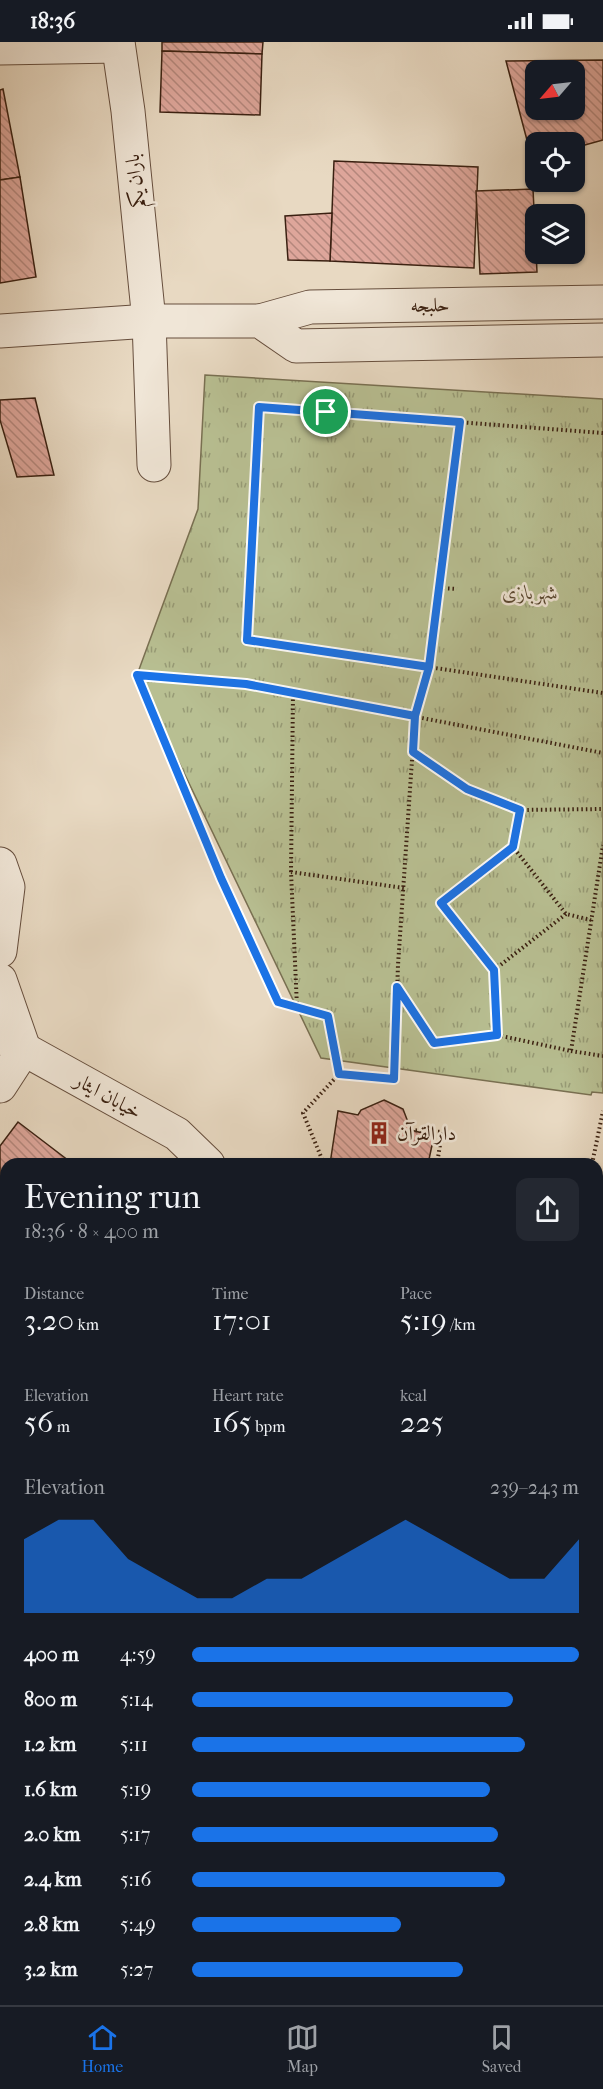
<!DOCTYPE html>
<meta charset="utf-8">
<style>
body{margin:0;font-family:"IM FELL French Canon",Amiri,serif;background:#242831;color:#f1f3f6;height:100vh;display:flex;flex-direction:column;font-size:22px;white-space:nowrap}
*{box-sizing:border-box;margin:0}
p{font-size:20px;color:#9ea1a6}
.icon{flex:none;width:33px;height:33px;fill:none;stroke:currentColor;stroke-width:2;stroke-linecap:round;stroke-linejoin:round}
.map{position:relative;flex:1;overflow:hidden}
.panel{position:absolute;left:0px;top:1116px;width:603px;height:848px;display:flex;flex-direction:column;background:#171b24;border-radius:18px 18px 0 0;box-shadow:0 2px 4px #0004}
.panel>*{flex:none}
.needle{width:39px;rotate:242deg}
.tools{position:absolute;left:525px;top:18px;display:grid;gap:12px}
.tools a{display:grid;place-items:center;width:60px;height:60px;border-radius:12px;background:#171b24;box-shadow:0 2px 4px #0004;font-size:30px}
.pin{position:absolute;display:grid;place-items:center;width:51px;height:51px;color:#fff;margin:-26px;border:3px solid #fff;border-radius:50%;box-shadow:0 2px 6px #0007}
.round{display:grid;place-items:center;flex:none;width:63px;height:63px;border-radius:12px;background:#242831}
.headline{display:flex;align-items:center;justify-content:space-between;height:102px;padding:0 24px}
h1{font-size:33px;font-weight:600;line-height:45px}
.stats{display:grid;grid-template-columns:repeat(3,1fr);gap:9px;height:102px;padding:6px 24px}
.stats div{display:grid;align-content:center}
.stats b{font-size:30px;font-weight:600}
.stats small{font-size:16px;font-weight:400}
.stats p{font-size:16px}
.chart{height:168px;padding:12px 24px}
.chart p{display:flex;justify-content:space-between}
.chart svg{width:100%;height:108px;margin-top:6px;fill:#1a73e8;opacity:.7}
ul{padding:0 24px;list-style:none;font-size:20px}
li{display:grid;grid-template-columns:96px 72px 1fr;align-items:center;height:45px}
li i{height:15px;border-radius:8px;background:#1a73e8}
.status{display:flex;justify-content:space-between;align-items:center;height:42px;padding:0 30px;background:#171b24;direction:ltr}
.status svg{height:16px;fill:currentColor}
.tab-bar{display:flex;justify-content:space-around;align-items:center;height:84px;border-top:2px solid #363941;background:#171b24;font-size:16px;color:#9ea1a6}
.tab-bar a{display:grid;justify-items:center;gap:3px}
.tab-bar .selected{color:#1a73e8}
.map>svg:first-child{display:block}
</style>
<div class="status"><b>18:36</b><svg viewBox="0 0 49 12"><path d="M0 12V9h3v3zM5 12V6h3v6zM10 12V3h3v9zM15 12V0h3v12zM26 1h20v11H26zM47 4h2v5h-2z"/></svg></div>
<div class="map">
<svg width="603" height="1963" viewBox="0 0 603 1963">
<defs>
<pattern id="park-tufts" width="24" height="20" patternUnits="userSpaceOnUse" patternTransform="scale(1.5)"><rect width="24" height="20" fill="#b8bf92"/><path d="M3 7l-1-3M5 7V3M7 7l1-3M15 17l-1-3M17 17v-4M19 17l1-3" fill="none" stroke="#979b76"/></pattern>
<pattern id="building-back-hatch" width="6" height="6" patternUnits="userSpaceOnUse" patternTransform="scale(1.5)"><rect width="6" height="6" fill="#dea69b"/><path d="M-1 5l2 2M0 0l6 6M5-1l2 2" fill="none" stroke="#b5877d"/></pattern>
</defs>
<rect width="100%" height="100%" fill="#e8d9c2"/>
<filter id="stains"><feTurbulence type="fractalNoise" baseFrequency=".00333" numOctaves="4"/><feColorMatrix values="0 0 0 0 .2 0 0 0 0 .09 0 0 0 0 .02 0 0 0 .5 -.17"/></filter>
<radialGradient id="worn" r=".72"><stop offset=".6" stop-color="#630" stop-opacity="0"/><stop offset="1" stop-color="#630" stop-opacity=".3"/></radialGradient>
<path fill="url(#park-tufts)" stroke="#797052" stroke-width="1.5" d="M 205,333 L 603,357 L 603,1051 L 592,1050 L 591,1053 L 321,1016 L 137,633 L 198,467 Z"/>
<g fill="url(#building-back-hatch)" stroke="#3a2011" stroke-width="1.5" fill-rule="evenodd">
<path d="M 162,0 L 263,0 L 262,12 L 162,9 Z"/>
<path d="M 162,9 L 262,12 L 260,73 L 160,70 Z"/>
<path d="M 603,18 L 603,98 L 574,106 L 574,100 L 536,100 L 536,116 L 532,117 L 506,19 ZM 536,28 L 574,28 L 574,68 L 536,68 Z"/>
<path d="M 3,47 L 20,135 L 0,138 L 0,48 Z"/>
<path d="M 334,119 L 478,125 L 474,226 L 330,219 Z"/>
<path d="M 20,135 L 36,235 L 0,241 L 0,138 Z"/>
<path d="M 533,147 L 537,230 L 480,232 L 476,149 Z"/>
<path d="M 332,171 L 330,219 L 288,218 L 285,174 Z"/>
<path d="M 35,356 L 54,433 L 17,435 L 0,378 L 0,358 Z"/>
<path d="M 384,1058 L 403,1067 L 411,1088 L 434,1094 L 428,1122 L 330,1122 L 338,1069 L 358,1073 L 361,1068 Z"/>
<path d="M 18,1080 L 73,1122 L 6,1122 L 6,1147 L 0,1142 L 0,1104 Z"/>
<path d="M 0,1142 L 6,1147 L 6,1220 L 0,1215 Z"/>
<path d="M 0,1215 L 6,1220 L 0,1229 Z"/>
<path d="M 6,1221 L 6,1289 L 0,1284 L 0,1229 Z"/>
<path d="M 0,1284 L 6,1289 L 6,1336 L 0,1344 Z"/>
<path d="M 6,1337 L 6,1449 L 0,1445 L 0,1345 Z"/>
<path d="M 6,1455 L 6,1516 L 0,1511 L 0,1462 Z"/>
<path d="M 0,1511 L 6,1516 L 6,1521 L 0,1529 Z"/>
<path d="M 600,1532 L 603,1534 L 603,1618 L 597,1625 L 597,1535 Z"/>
<path d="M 603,1618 L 603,1696 L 598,1702 L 597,1625 Z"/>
<path d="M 3,1670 L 6,1672 L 6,1752 L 0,1748 L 0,1674 Z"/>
<path d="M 598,1702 L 603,1706 L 603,1789 L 597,1796 Z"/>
<path d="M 0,1748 L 6,1752 L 6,1785 L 0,1793 Z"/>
<path d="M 6,1785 L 6,1814 L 0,1811 L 0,1793 Z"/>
<path d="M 0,1811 L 6,1814 L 6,1897 L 0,1891 Z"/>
<path d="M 603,1832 L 603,1882 L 597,1878 L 597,1836 Z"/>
<path d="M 597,1878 L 603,1882 L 603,1954 L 597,1948 Z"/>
<path d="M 0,1891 L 6,1897 L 6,1950 L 0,1957 Z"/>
<path d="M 597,1947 L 603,1952 L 603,1963 L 568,1963 L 572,1958 L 597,1958 Z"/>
<path d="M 156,1958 L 179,1958 L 175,1963 L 164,1963 Z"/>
<path d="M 498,1958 L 572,1958 L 568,1963 L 505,1963 Z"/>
</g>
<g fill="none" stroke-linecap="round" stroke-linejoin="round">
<g stroke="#664e3d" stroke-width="35">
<g id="minor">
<path d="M 118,0 L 128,69 L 149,279 L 154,423"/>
<path d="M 0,6 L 118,4"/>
<path d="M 260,279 L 310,265 L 603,260"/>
<path d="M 0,289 L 149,279 L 260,279 L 296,304 L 603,298"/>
<path d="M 0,822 L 8,845 L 0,909"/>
<path d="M 0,938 L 24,1007 L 0,1044"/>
<path d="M 0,994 L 177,1092 L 208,1122"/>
<path d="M 597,1823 L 603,1818"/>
<path d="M 110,1958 L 114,1963"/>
<path d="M 470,1958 L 477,1963"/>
<path d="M 50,1963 L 55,1958"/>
<path d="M 283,1963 L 308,1958"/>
</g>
</g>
<g stroke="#3a2011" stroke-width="35">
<g id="major">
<path d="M 597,1270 L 603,1271"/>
<path d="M 0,1583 L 6,1576"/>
</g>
</g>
<g stroke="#3a2011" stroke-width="4" stroke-dasharray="1.5 3" stroke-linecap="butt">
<path d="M 603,391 L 259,365 L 247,598 L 603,651"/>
<path d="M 439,546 L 457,547"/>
<path d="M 413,710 L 467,747 L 520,768"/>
<path d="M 513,805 L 520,768 L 603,767"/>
<path d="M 291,830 L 293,651"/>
<path d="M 566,872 L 494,928 L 441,861 L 513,805 L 566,872 L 591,878"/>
<path d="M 397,945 L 434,1001 L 497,993 L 494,928"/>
<path d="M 297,965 L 291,830 L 404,846"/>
<path d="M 497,993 L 571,1009 L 603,803"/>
<path d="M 571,1009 L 603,1014"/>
<path d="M 339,1032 L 328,974 L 278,960 L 221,836 L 137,633 L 246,642 L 603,711"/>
<path d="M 339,1032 L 394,1037 L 398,923 L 415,674 L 429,625 L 460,380"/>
<path d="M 411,1088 L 442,1090 L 437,1122"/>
<path d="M 324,1122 L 303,1071 L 339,1032"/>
<path d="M 592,1122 L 603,1069"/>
</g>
<use href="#minor" stroke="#f0e6d7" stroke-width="33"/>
<use href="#major" stroke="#e8d9c2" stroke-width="33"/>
</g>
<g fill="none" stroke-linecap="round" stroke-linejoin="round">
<g stroke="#fff" stroke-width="12">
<path id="route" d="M 326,370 L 460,380 L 429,625 L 415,674 L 246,642 L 137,633 L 221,836 L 278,960 L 328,974 L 339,1032 L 394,1037 L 397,945 L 434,1001 L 497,993 L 494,928 L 441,861 L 513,805 L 520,768 L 467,747 L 413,710 L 415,674 L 429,625 L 247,598 L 259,365 L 326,370"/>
</g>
<use href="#route" stroke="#1a73e8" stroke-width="8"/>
</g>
<defs>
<g id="building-bare" transform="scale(1.8)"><path d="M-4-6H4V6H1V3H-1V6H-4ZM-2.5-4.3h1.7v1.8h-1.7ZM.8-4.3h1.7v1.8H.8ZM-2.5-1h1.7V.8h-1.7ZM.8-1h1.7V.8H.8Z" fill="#8f2418" stroke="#f0e6d7" stroke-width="2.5" paint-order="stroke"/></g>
</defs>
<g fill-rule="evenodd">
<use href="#building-bare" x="379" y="1091"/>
</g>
<g text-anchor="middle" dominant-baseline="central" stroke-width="5" stroke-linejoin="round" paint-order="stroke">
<g font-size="20" fill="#3a2011" stroke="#f0e6d7">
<text transform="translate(135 139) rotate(-96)">باران یکم</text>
<text transform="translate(430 263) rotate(-1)">حلبجه</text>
<text transform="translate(108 1054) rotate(29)">خیابان ایثار</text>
</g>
<g font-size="20" font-style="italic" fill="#5a4831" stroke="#f0e6d7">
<text x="530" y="550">شهربازی</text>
</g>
<g font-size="20" fill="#3a2011" stroke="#f0e6d7" text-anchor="start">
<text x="397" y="1091">دارالقرآن</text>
</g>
</g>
<rect width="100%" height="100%" filter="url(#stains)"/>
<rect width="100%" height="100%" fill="url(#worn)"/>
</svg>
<div class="tools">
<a><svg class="needle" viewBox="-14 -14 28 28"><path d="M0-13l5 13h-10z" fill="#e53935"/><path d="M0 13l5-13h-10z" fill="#9ea1a6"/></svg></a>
<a><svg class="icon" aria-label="locate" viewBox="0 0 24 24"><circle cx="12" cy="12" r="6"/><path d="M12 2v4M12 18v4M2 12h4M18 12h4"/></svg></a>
<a><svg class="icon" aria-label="layers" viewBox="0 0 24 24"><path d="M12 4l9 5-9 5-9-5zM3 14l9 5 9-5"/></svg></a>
</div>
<div class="pin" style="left:326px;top:370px;background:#1e9e55"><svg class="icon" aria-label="arrive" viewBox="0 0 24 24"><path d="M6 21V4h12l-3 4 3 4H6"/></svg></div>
<section class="panel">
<div class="headline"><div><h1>Evening run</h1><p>18:36 · 8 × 400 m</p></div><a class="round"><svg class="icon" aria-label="share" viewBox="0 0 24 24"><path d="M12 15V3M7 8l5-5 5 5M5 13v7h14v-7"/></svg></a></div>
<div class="stats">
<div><p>Distance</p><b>3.20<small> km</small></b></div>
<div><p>Time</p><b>17:01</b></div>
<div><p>Pace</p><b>5:19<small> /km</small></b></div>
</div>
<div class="stats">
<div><p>Elevation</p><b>56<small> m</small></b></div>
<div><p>Heart rate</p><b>165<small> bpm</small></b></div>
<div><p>kcal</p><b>225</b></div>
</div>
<div class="chart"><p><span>Elevation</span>239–243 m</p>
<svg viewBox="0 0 160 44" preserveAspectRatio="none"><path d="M0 44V14L10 6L20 6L30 22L40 30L50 38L60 38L70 30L80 30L90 22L100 14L110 6L120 14L130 22L140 30L150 30L160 14V44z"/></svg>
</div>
<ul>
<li><b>400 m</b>4:59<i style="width:100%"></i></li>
<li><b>800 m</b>5:14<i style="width:83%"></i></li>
<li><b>1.2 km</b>5:11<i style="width:86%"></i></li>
<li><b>1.6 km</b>5:19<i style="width:77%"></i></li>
<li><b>2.0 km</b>5:17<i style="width:79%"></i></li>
<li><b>2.4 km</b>5:16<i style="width:81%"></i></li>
<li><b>2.8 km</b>5:49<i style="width:54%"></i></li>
<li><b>3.2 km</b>5:27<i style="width:70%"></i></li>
</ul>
</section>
</div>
<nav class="tab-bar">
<a class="selected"><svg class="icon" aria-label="home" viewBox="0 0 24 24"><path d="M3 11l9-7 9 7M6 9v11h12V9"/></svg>Home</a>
<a><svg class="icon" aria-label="map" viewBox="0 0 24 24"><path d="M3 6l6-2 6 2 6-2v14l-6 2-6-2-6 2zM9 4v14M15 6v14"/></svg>Map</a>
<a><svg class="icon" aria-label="saved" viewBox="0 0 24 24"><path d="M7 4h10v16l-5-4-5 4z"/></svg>Saved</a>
</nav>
